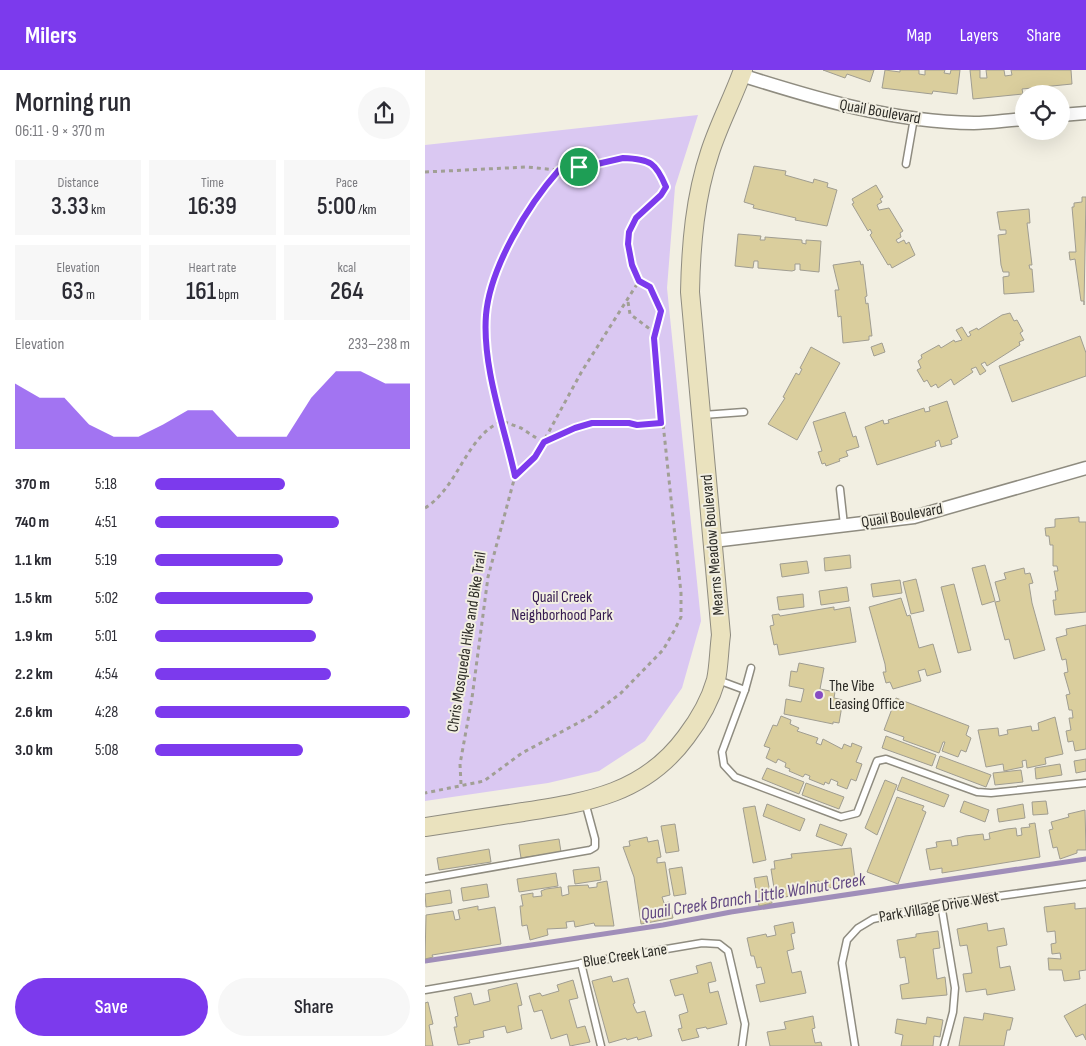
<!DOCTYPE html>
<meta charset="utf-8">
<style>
body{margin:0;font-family:"Sofia Sans Condensed",sans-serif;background:#f7f7f7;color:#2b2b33;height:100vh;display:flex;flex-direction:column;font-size:19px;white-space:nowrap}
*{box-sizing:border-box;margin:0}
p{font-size:16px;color:#7c7c81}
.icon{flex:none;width:28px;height:28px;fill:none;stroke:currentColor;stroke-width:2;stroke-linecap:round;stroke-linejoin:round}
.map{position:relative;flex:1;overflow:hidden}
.sheet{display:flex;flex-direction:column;background:#fff;width:425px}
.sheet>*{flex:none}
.controls{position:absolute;left:590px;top:15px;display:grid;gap:10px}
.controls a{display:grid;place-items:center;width:55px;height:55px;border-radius:50%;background:#fff;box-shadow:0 5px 20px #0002;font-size:25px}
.pin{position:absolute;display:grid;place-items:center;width:42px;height:42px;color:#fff;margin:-21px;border:2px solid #fff;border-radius:50%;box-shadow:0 1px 5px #0007}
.round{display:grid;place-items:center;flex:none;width:52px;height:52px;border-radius:26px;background:#f7f7f7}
.overview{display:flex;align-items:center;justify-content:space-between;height:85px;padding:0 15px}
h1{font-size:28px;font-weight:600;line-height:38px}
.stats{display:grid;grid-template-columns:repeat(3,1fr);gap:8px;height:85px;padding:5px 15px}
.stats div{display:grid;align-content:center;border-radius:0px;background:#f7f7f7;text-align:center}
.stats b{font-size:25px;font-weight:600}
.stats small{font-size:14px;font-weight:400}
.stats p{font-size:14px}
.chart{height:140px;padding:10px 15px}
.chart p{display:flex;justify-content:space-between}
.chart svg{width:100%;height:90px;margin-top:5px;fill:#7c3aed;opacity:.7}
.action{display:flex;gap:10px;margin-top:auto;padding:10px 15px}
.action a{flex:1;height:58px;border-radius:30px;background:#7c3aed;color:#fff;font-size:20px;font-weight:600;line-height:58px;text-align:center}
.action a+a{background:#f7f7f7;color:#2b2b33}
ul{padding:0 15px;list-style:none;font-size:16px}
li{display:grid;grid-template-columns:80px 60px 1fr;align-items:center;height:38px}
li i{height:12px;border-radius:6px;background:#7c3aed}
header{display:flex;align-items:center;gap:30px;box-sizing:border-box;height:70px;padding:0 25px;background:#7c3aed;color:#fff}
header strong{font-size:24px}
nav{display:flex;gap:28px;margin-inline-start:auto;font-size:18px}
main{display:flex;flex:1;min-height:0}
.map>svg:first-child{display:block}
</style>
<header>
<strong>Milers</strong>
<nav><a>Map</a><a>Layers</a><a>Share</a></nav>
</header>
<main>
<section class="sheet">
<div class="overview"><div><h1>Morning run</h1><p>06:11 · 9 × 370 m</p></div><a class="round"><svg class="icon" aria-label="share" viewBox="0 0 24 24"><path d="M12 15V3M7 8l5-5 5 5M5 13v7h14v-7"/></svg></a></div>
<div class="stats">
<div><p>Distance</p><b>3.33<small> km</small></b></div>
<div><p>Time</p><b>16:39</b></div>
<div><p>Pace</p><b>5:00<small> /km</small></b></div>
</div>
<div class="stats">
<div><p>Elevation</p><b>63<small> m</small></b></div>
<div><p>Heart rate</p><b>161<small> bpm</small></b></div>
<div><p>kcal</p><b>264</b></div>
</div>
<div class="chart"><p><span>Elevation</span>233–238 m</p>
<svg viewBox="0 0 160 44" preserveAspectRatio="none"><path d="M0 44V12L10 19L20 19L30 32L40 38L50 38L60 32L70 25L80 25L90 38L100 38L110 38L120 19L130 6L140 6L150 12L160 12V44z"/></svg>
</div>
<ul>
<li><b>370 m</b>5:18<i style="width:51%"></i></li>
<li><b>740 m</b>4:51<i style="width:72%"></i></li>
<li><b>1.1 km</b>5:19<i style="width:50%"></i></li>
<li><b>1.5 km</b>5:02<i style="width:62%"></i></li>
<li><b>1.9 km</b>5:01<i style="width:63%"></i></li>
<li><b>2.2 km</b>4:54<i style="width:69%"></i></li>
<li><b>2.6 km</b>4:28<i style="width:100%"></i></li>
<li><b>3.0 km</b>5:08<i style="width:58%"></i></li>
</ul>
<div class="action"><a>Save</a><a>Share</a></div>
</section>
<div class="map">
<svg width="661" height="976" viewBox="0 0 661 976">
<rect width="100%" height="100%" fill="#f2efe2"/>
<path fill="#dac8f2" d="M 273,45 L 250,117 L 242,218 L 276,551 L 257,618 L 220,671 L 174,701 L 123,713 L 0,731 L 0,75 Z"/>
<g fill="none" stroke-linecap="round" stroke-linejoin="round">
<path stroke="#a08eb9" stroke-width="5" d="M 0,891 L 238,855 L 306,842 L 661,789"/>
</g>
<g fill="#dace9d" stroke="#a09d91">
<path d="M 398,0 L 449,0 L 445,12 L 422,4 L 420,8 Z"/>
<path d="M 460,0 L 475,2 L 475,0 L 494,0 L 494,4 L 500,5 L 500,0 L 520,0 L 519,3 L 525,4 L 526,0 L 535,0 L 532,24 L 508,21 L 507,24 L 457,18 Z"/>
<path d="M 545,0 L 555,0 L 555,8 L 562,8 L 561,0 L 579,0 L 580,6 L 587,5 L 586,0 L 646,0 L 647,14 L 597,19 L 598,24 L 548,29 Z"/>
<path d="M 329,96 L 361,101 L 360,105 L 388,113 L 389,109 L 403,113 L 402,117 L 412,120 L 402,156 L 370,150 L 371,148 L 328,138 L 329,135 L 319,132 Z"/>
<path d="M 451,115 L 458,127 L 455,129 L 457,132 L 452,135 L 454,140 L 464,138 L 478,161 L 475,163 L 476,167 L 471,170 L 473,173 L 479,170 L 481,174 L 484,172 L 490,185 L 467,198 L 465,194 L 463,195 L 445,165 L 447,163 L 445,159 L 443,161 L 427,134 L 429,133 L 427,129 Z"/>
<path d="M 657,127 L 661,127 L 659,235 L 659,231 L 656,231 L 650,189 L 645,190 L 644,182 L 651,182 L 647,137 L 649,137 L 649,133 L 657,132 Z"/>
<path d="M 604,139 L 605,153 L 602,153 L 607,195 L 604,195 L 605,199 L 607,199 L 609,222 L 579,224 L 578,207 L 584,206 L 584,202 L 578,202 L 576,195 L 573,165 L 581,164 L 581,160 L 575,160 L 572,142 Z"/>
<path d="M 313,164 L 336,166 L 335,170 L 340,170 L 340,167 L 377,170 L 377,173 L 381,174 L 381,170 L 396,171 L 394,202 L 375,200 L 375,194 L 370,194 L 370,200 L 367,201 L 333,198 L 333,191 L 329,191 L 328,198 L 310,196 Z"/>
<path d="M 435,191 L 436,195 L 438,194 L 442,226 L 440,227 L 441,234 L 443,233 L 447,266 L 444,266 L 444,270 L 418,273 L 416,246 L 413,247 L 410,220 L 414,220 L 408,195 Z"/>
<path d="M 585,243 L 589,251 L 592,250 L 598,261 L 595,263 L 599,270 L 594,272 L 595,275 L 562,296 L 560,292 L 556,294 L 561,301 L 555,305 L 551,297 L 546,299 L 548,302 L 529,315 L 526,309 L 513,318 L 511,314 L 506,317 L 502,310 L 499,312 L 492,300 L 496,298 L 493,291 L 497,288 L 496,285 L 514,275 L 516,278 L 529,270 L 530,272 L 537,270 L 531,260 L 537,257 L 543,267 L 546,265 L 544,262 L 552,258 L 553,260 L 577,245 Z"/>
<path d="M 655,266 L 661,283 L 661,306 L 587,332 L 574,296 Z"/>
<path d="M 457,273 L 460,282 L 449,286 L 446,277 Z"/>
<path d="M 386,277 L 415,293 L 372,370 L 343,354 L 360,328 L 358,327 L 371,303 L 374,305 L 377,299 L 375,298 Z"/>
<path d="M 522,331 L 533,367 L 526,370 L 527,374 L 516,377 L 514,370 L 510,372 L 511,376 L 452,395 L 440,357 L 458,350 L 459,354 L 464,353 L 463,350 L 499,338 L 500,342 L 505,341 L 504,337 Z"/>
<path d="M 420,342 L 428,367 L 431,366 L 434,377 L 421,381 L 423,386 L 414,389 L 415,391 L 401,396 L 400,393 L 397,394 L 393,382 L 397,381 L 388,352 Z"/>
<path d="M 654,447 L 654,452 L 661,452 L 661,542 L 630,545 L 628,530 L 631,530 L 630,521 L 633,521 L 629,501 L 633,501 L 632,496 L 628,496 L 628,475 L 625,475 L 624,466 L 621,466 L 620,458 L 630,457 L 630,449 Z"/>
<path d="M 425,485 L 426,498 L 400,501 L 399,488 Z"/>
<path d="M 382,491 L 384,503 L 357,507 L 355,494 Z"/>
<path d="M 560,495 L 570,531 L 557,535 L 547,498 Z"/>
<path d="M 599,498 L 600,504 L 605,503 L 608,513 L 604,514 L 607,533 L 620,580 L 589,589 L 584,569 L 580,570 L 570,532 L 575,531 L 570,512 L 581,509 L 579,503 Z"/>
<path d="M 491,509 L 499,541 L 486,544 L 478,512 Z"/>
<path d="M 475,510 L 477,523 L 448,527 L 446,514 Z"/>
<path d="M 529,514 L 546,580 L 533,583 L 516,517 Z"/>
<path d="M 422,517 L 424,531 L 396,535 L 394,521 Z"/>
<path d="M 378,524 L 379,537 L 354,540 L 352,527 Z"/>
<path d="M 476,528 L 482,546 L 485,545 L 494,578 L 508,574 L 516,602 L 502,606 L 500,599 L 493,601 L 496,611 L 468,619 L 465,612 L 461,613 L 458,602 L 461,602 L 460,594 L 444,537 Z"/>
<path d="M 409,537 L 409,540 L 425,537 L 431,572 L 354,585 L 352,574 L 349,575 L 345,556 L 349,555 L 347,545 L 354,544 L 355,546 Z"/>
<path d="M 661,555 L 661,679 L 650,681 L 648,671 L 643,672 L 641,661 L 646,660 L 644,648 L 648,648 L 647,640 L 644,640 L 641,625 L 645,624 L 639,603 L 643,602 L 641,589 L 637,590 L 631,568 L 642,565 L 641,559 Z"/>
<path d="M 374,593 L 399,598 L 395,619 L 410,622 L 409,628 L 418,630 L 414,653 L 408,652 L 408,654 L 359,644 L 361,629 L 376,632 L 379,619 L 364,616 L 366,601 L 372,602 Z"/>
<path d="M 471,628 L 544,656 L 541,665 L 546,668 L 541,682 L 536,680 L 533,687 L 517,681 L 520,672 L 518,672 L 514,683 L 478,670 L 479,667 L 459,660 Z"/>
<path d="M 356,646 L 366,650 L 365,654 L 374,658 L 372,661 L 393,668 L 391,673 L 396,675 L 398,669 L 417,679 L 419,674 L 426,677 L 427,673 L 437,677 L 431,692 L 437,694 L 431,711 L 426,709 L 422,719 L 412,715 L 413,712 L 406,709 L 404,714 L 400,712 L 399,715 L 384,709 L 385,706 L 380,704 L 378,707 L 364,701 L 365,699 L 360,697 L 361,693 L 353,689 L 351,693 L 341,688 L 345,678 L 339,676 L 348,655 L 352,656 Z"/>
<path d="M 630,647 L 638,684 L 620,688 L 621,694 L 602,698 L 601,690 L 597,691 L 598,697 L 579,701 L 578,694 L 561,697 L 553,660 L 573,658 L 574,666 L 583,664 L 582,660 L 606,656 L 607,661 L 614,660 L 613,653 Z"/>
<path d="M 461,666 L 511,685 L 507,696 L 457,678 Z"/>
<path d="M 515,686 L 566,705 L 561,717 L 511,698 Z"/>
<path d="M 661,689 L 661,701 L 651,703 L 649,691 Z"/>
<path d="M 635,694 L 637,705 L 611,709 L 610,698 Z"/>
<path d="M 342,698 L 379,712 L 374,724 L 337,709 Z"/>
<path d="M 596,700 L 598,712 L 570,715 L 568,703 Z"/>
<path d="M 477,707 L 524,725 L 519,737 L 472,720 Z"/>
<path d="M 460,710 L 472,715 L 452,765 L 440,758 Z"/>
<path d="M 381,713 L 419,727 L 414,739 L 377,725 Z"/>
<path d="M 472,727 L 499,736 L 497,740 L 501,742 L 473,814 L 442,802 Z"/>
<path d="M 539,731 L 564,740 L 560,752 L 535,742 Z"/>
<path d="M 621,731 L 623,744 L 608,745 L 607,732 Z"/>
<path d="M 342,734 L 380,749 L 375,761 L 338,746 Z"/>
<path d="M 598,734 L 600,748 L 574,752 L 572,739 Z"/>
<path d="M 330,736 L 341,790 L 328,793 L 318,738 Z"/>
<path d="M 660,740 L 661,780 L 652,780 L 652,783 L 635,789 L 632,777 L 628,778 L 624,760 L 628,759 L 626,752 L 644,747 L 643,744 Z"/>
<path d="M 610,753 L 615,787 L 517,803 L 517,798 L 505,800 L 501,779 L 512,777 L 511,772 L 526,770 L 527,776 L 533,775 L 532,768 L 540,766 L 558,764 L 559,770 L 565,769 L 564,763 L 582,759 L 591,758 L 592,766 L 597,765 L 596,758 L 605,757 L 604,754 Z"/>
<path d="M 250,754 L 254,781 L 241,783 L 236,756 Z"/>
<path d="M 395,754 L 422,764 L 417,776 L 391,766 Z"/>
<path d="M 222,767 L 223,772 L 233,770 L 236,787 L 232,788 L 232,793 L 240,792 L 245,825 L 237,827 L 239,833 L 244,832 L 248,848 L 216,854 L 209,807 L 198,777 L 205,776 L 204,771 Z"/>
<path d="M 134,769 L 136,782 L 96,788 L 94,775 Z"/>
<path d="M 426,778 L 431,817 L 421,818 L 421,816 L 413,816 L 395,820 L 394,811 L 389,812 L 390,821 L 355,828 L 353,817 L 349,818 L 346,799 L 350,799 L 349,791 L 367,788 L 366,784 Z"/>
<path d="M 64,779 L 66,792 L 14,800 L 12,788 Z"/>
<path d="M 174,797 L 176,810 L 150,814 L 148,800 Z"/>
<path d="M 257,797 L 261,824 L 249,826 L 244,799 Z"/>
<path d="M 131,803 L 133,816 L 94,822 L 92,809 Z"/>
<path d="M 342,806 L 347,833 L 334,836 L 329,808 Z"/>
<path d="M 182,811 L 189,856 L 170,856 L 169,853 L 150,857 L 149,851 L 141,852 L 142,858 L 122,859 L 123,865 L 105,870 L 102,855 L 97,856 L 95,836 L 98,836 L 96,825 L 108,823 L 108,827 L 117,826 L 116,821 L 121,819 L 136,817 L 137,826 L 144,824 L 143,816 L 163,815 L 164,818 L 172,817 L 172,813 Z"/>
<path d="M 62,814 L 64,827 L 38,831 L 36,818 Z"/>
<path d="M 25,820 L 27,833 L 1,837 L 0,824 Z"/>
<path d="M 650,833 L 650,839 L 661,838 L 661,900 L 654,901 L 655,909 L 639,911 L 637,900 L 624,900 L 623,888 L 636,889 L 635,883 L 627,884 L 626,874 L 631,873 L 630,861 L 622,862 L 619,837 Z"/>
<path d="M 53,836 L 53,840 L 70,837 L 76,874 L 7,885 L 8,887 L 0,889 L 1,845 L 28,841 L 30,850 L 35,849 L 33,840 Z"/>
<path d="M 368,852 L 370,863 L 366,864 L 369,879 L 362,881 L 367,903 L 376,901 L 381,923 L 335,932 L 331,915 L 340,913 L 336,897 L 332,898 L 329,886 L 326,886 L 322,868 L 341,864 L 342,867 L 351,865 L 349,856 Z"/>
<path d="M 562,853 L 563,861 L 579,858 L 582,875 L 572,877 L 575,898 L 585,896 L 590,920 L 562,925 L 561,919 L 541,922 L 538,904 L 547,903 L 542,875 L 535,876 L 532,859 Z"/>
<path d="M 513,861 L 515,878 L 508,879 L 512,909 L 520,907 L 522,925 L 477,929 L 475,915 L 484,913 L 480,887 L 475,888 L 472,870 L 491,867 L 491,864 Z"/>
<path d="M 286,892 L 291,911 L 283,913 L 285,923 L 293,921 L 302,954 L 282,959 L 281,957 L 271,959 L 274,967 L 257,971 L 253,959 L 257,958 L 254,945 L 263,942 L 258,924 L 250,926 L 245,910 L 273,903 L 271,896 Z"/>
<path d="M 186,906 L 188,912 L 203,908 L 210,933 L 208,934 L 209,937 L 212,943 L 220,941 L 227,966 L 213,970 L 212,967 L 202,970 L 201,968 L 184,973 L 167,911 Z"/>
<path d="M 148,910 L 153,928 L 144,930 L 152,958 L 160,956 L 165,972 L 145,976 L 142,964 L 126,969 L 117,940 L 109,942 L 104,926 L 115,923 L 117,926 L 134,921 L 132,915 Z"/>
<path d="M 92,913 L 97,935 L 93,936 L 97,959 L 82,963 L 80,956 L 58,961 L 59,967 L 44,970 L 45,973 L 33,975 L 29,957 L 32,957 L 30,947 L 33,946 L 29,927 L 46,923 L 49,935 L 65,931 L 63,920 Z"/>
<path d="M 3,932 L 8,954 L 4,955 L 8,976 L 0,976 L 0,933 Z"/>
<path d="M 661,934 L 661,970 L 658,964 L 651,967 L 639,946 Z"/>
<path d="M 559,943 L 588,948 L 585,960 L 582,960 L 579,976 L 534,976 L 539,947 L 558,950 Z"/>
<path d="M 388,946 L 390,958 L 387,959 L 390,973 L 396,972 L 397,976 L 345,976 L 342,962 L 361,959 L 359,952 Z"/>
<path d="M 502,947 L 518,950 L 515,967 L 509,966 L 508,976 L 476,976 L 478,965 L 470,963 L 472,949 L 501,954 Z"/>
</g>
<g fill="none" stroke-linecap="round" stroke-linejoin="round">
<g stroke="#8f8c80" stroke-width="9">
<g id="lane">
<path d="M 481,94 L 489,48"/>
<path d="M 278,345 L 319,342"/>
<path d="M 415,419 L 419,455"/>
<path d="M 293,610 L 320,620 L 297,682 L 299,695 L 310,707 L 416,747 L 432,743 L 452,691 L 461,689 L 552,722 L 566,723 L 661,713"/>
<path d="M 320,620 L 326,598"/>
<path d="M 0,809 L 165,780 L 170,777 L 170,769 L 160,732"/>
<path d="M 516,834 L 530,918 L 528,942 L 519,976"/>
<path d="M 156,893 L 176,976"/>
<path d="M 0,920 L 277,873 L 294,874 L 303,881 L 320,954 L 317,976"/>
<path d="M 430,976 L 417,893 L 422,870 L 433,858 L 448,849 L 516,834 L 661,814"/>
</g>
</g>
<g stroke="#8f8c80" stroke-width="15">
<g id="street">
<path d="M 316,5 C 392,29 468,52 549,53 C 565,53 582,50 599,49"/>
<path d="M 636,45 L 661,43"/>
<path d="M 288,471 L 489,447 L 661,398"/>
</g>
</g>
<g stroke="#8f8c80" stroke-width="20">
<path id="secondary" d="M 0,757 C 33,752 65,747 98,742 C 163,732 219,724 261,667 C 274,650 285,631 291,610 C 294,596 294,579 296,565 L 265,222 C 266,174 270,127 285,82 C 294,54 308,28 318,0"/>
</g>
<g stroke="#a19f95" stroke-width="3" stroke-dasharray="4 4" stroke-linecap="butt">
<path d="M 0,102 L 102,97 L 142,101 L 198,88 L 213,89 L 233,98 L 241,117 C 231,133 211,141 205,161 C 201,171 207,204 216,212 C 226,220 233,223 235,238 C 237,247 231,259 229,268 L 256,523 L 256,547 L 249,561 L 238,580 L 196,623 L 166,646 L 97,683 L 59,711 L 0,723"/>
<path d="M 203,232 L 205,244 L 230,263"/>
<path d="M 91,406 L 110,387 L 157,301 L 214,211"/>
<path d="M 0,438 C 34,417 40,367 77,351 L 96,358 L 119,373 C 135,368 149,357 166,354 C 189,349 213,355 236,353"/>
<path d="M 36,714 L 35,694 L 47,628 L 63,507 L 90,406 L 72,330 L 65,293 L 61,245 L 68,214 L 97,151 L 107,132 L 134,100"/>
</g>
<use href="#lane" stroke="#fff" stroke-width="6"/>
<use href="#street" stroke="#fff" stroke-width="12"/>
<use href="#secondary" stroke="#eae2be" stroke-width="18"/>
</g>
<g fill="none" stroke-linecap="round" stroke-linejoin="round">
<g stroke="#fff" stroke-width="10">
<path id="route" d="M 198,88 C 226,89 231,93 241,117 L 236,125 L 211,148 L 204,162 L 203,174 L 207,195 L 214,211 L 225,217 L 236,241 L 229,268 L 236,353 L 212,355 L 204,353 L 167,353 L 150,358 L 119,372 L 110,387 L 90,406 C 79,356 57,296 61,245 C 65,197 103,135 134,100 L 142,101 Z"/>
</g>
<use href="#route" stroke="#7c3aed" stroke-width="6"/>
</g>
<circle fill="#874cc3" stroke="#f2efe2" stroke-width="2" cx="394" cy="625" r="5"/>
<g text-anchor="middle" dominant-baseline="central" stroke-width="4" stroke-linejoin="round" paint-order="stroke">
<g font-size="16" fill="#2c2b26" stroke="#f2efe2">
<text transform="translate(455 42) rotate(10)">Quail Boulevard</text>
<text transform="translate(477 446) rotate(-10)">Quail Boulevard</text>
<text transform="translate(288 475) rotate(-95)">Mearns Meadow Boulevard</text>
<text transform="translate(42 572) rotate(-81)">Chris Mosqueda Hike and Bike Trail</text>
<text transform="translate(514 837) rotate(-10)">Park Village Drive West</text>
<text transform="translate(200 886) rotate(-9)">Blue Creek Lane</text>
</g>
<g font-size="16" fill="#34194f" stroke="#f2efe2">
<text x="137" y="527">Quail Creek<tspan x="137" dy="18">Neighborhood Park</tspan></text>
</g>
<g font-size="16" fill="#2c2b26" stroke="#f2efe2" text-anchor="start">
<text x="404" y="616">The Vibe<tspan x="404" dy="18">Leasing Office</tspan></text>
</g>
<g font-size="18" font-style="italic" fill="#624882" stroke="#f2efe2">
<text transform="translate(328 827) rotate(-9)">Quail Creek Branch Little Walnut Creek</text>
</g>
</g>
</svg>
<div class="controls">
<a><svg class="icon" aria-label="locate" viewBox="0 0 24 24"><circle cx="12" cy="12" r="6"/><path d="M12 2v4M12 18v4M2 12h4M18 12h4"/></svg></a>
</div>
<div class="pin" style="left:154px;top:97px;background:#1e9e55"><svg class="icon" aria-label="arrive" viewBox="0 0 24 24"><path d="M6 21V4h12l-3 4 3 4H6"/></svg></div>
</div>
</main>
